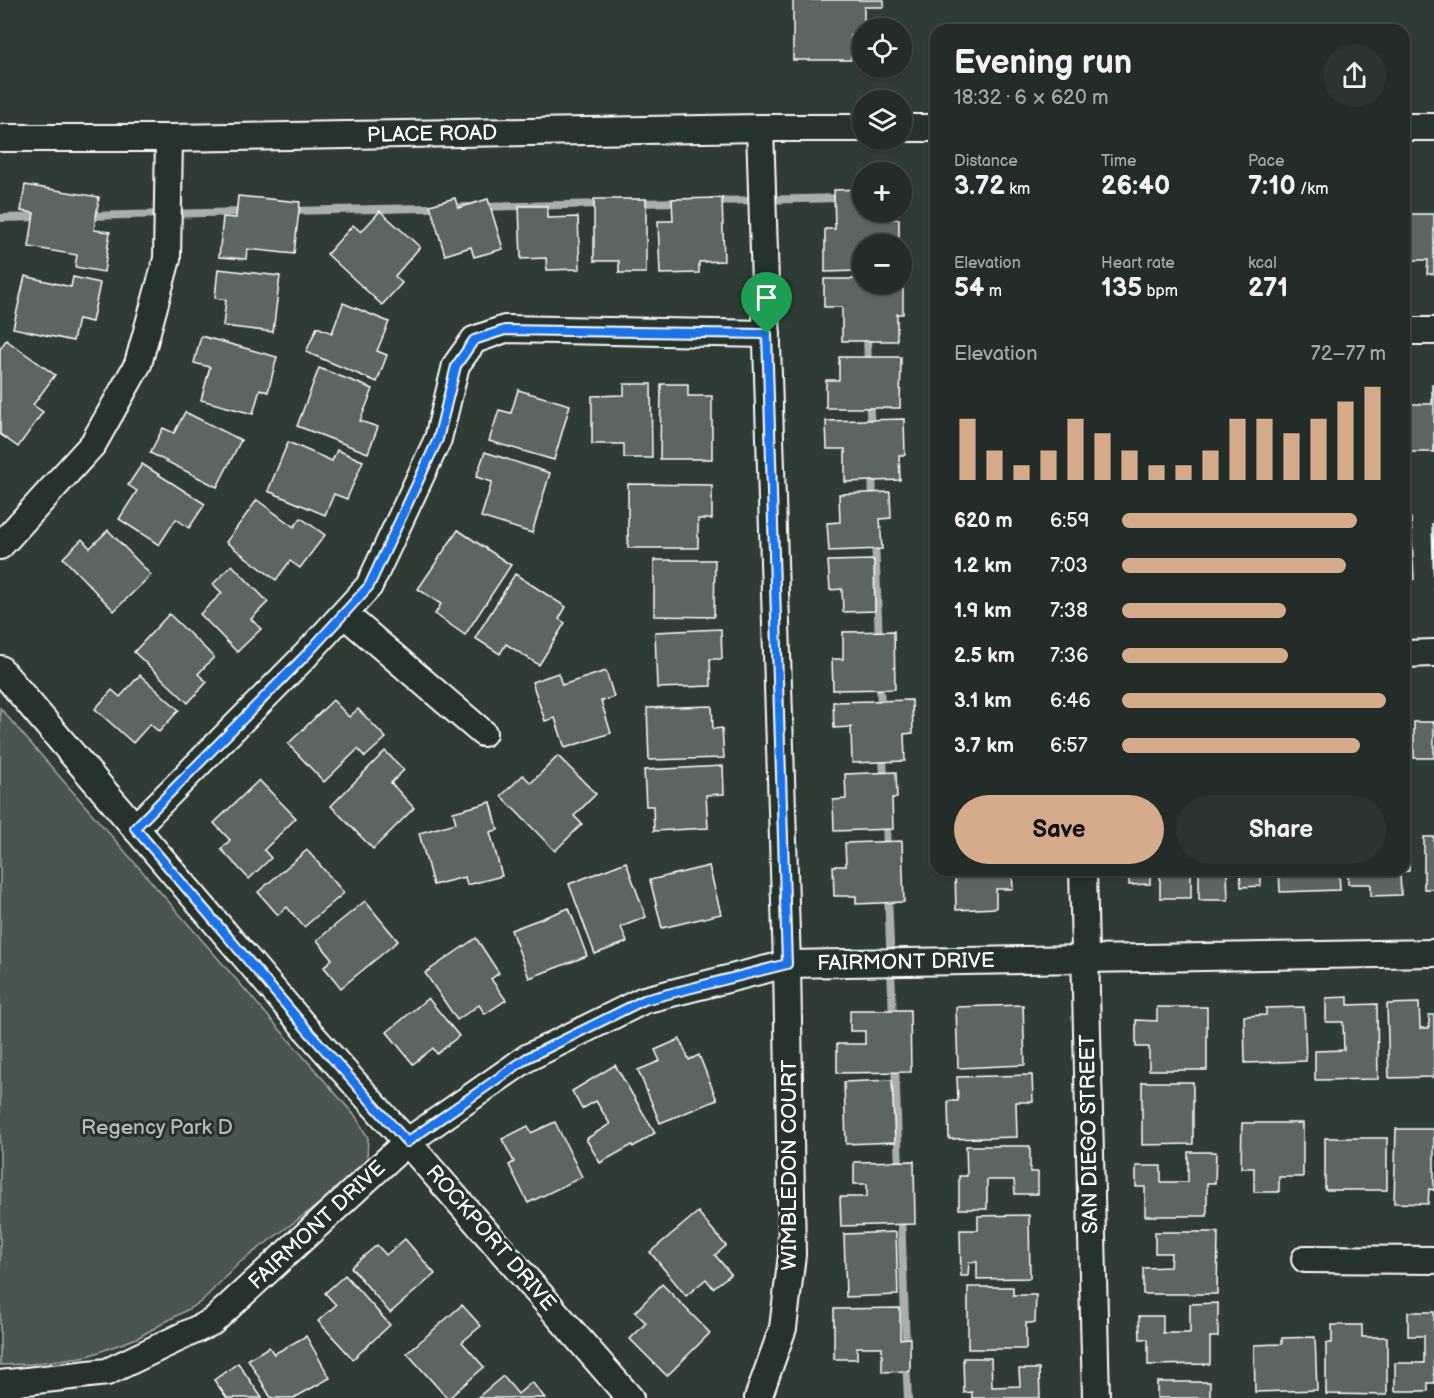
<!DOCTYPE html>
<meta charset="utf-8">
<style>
body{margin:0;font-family:"Balsamiq Sans",sans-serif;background:#2b3430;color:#f1f3f6;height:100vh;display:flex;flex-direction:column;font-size:22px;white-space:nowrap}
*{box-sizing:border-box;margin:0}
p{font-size:20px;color:#a3a7a8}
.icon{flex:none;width:33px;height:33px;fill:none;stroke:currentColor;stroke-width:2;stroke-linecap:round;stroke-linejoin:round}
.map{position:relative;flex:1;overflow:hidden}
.panel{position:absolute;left:930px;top:24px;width:480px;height:852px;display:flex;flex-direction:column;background:#232c28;border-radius:18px;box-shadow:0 2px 4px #0004,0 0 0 2px #404845}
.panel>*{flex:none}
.fabs{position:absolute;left:852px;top:18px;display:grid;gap:12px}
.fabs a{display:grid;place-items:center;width:60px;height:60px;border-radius:50%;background:#232c28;box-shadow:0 2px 4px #0004,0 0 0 2px #404845;font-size:30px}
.pin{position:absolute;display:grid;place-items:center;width:51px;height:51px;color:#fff;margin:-62px -26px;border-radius:50% 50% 50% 0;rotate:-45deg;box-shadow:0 0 6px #0007}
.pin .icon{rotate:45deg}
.round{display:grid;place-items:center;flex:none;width:63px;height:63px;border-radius:32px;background:#2b3430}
.overview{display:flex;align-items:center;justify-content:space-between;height:102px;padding:0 24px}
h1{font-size:33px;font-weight:600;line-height:45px}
.stats{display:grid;grid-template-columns:repeat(3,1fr);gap:9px;height:102px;padding:6px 24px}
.stats div{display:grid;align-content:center}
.stats b{font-size:26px;font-weight:600}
.stats small{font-size:16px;font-weight:400}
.stats p{font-size:16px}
.chart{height:168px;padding:12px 24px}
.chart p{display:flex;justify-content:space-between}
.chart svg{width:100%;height:108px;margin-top:6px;stroke:#d6ab8b;stroke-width:6}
.action{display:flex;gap:12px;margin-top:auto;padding:12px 24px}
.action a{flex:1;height:69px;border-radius:36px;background:#d6ab8b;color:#111;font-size:24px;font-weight:600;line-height:69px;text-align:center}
.action a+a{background:#2b3430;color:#f1f3f6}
ul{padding:0 24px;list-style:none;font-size:20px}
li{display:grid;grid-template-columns:96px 72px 1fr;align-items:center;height:45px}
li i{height:15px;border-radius:8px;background:#d6ab8b}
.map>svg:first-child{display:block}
</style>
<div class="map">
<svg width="1434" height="1398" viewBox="0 0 1434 1398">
<rect width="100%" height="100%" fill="#2f3b35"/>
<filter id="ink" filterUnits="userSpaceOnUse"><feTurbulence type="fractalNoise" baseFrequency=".0167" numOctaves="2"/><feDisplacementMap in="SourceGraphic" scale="12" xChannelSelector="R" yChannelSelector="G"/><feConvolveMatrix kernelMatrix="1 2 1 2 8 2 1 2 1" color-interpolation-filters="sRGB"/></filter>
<g filter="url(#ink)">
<path fill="#4a544f" stroke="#a4aaa7" stroke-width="1.5" d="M 0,708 L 356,1117 L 368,1138 L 367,1157 L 362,1172 L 239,1263 L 201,1302 L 137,1338 L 88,1356 L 31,1364 L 0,1365 Z"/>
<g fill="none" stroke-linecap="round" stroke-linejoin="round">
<g stroke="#a9afac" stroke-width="8">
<path d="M 859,197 L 862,197 L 863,222"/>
<path d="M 712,201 L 844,198"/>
<path d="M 637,203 L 682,202"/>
<path d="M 481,207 L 604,204"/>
<path d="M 289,211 L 469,207"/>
<path d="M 88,216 L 244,212"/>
<path d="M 0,218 L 43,217"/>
<path d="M 867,333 L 868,366"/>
<path d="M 869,399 L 871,429"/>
<path d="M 872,471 L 873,501"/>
<path d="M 875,540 L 879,642"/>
<path d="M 880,681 L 881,711"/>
<path d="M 883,753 L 884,783"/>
<path d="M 886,822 L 887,852"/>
<path d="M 888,894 L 893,1019"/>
<path d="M 895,1064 L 899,1169"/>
<path d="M 901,1214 L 906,1346"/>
<path d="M 906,1361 L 908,1398"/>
</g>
</g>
<g fill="#5b6661" stroke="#fff" stroke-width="1.5">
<path d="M 793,0 L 884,0 L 884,7 L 864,7 L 864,28 L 862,28 L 862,35 L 851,35 L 851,60 L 793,60 Z"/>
<path d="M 25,185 L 99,197 L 94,230 L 110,232 L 104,272 L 75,267 L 77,255 L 29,247 L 34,213 L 21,211 Z"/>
<path d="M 862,189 L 862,212 L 888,212 L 889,219 L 899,219 L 899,244 L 862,244 L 862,259 L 856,259 L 857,271 L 825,272 L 825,229 L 835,229 L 834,190 Z"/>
<path d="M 238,196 L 300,202 L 294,254 L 247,249 L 246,259 L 219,257 L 223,217 L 236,218 Z"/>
<path d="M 455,198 L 458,208 L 488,199 L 503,249 L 474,257 L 471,247 L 445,255 L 430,205 Z"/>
<path d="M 722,198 L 724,261 L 699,262 L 699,273 L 660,274 L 658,221 L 673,221 L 672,199 Z"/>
<path d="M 594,199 L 646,199 L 646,273 L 619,273 L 619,261 L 594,261 Z"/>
<path d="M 519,206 L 547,206 L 547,218 L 578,217 L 580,269 L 547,270 L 546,258 L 521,259 Z"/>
<path d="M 380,211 L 420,247 L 395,276 L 402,283 L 382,305 L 327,254 L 353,225 L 361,232 Z"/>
<path d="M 1407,214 L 1434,214 L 1434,274 L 1427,274 L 1428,260 L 1408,260 Z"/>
<path d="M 218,269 L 280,276 L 273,332 L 223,326 L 226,300 L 215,298 Z"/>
<path d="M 25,276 L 71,287 L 73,277 L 100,283 L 92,322 L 78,319 L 73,341 L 13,328 Z"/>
<path d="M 824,279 L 862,279 L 862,284 L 902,284 L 902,279 L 903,279 L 903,314 L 897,314 L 897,341 L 842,341 L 842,307 L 824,307 Z"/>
<path d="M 343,303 L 389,322 L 377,351 L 387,355 L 377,382 L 306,352 L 317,327 L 332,333 Z"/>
<path d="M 201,336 L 277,357 L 268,392 L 260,389 L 253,414 L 201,400 L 210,367 L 194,363 Z"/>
<path d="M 6,340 L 55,375 L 33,405 L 43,412 L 18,447 L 0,434 L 0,349 Z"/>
<path d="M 839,357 L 901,357 L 900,408 L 826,408 L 826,380 L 839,380 Z"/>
<path d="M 319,368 L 373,389 L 360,421 L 378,427 L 368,453 L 297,426 Z"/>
<path d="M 624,384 L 651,384 L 652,458 L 624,458 L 624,444 L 592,444 L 592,396 L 624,395 Z"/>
<path d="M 661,384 L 688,384 L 688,396 L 712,396 L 712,459 L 660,459 Z"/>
<path d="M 1432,384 L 1434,384 L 1434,452 L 1409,452 L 1409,404 L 1432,404 Z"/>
<path d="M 518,390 L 570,405 L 554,460 L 489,441 L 499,410 L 511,413 Z"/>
<path d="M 185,412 L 241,440 L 217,487 L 150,453 L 163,428 L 174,433 Z"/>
<path d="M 904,419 L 905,455 L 899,455 L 900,480 L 845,482 L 845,449 L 827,449 L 826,421 Z"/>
<path d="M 288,442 L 332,461 L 337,450 L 363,461 L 347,499 L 334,494 L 325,515 L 268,491 Z"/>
<path d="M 485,452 L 550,473 L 532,533 L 481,517 L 492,482 L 476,477 Z"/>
<path d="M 142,464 L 205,504 L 189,528 L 176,519 L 159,545 L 119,519 L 137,491 L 128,485 Z"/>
<path d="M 628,484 L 712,485 L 712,519 L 698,519 L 698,548 L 628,548 Z"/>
<path d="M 890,492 L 891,518 L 880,519 L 882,549 L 829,551 L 827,523 L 840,522 L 839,494 Z"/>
<path d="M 257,500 L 294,527 L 301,518 L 325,535 L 300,568 L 290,561 L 276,580 L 226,542 Z"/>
<path d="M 1404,518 L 1411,518 L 1414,579 L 1404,580 Z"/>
<path d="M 1434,523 L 1434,589 L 1432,524 Z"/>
<path d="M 108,530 L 151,575 L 114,611 L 63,558 L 82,539 L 90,548 Z"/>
<path d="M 458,530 L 511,565 L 465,635 L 435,614 L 441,604 L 418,589 Z"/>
<path d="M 654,560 L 715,560 L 714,617 L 654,616 Z"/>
<path d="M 874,560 L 875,611 L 843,612 L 842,589 L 830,590 L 828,561 Z"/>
<path d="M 232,565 L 268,602 L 251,619 L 261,629 L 237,652 L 200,614 L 222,593 L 213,584 Z"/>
<path d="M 515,574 L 566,607 L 559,619 L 565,623 L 539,665 L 506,644 L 500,654 L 475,638 Z"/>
<path d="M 169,614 L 214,657 L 198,674 L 207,682 L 188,703 L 134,652 Z"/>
<path d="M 721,629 L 722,659 L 710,659 L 711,686 L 657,688 L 655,632 Z"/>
<path d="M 894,631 L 895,689 L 833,690 L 832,659 L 843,659 L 843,632 Z"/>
<path d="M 606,671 L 614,697 L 601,701 L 611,733 L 565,748 L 555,718 L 545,721 L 532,682 L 558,673 L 562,685 Z"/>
<path d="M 140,675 L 179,710 L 159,732 L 150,724 L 133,743 L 95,709 L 112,690 L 120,697 Z"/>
<path d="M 333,700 L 349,717 L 358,709 L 386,738 L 365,757 L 358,749 L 324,782 L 288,744 Z"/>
<path d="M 912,700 L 913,733 L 904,734 L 905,761 L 852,763 L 851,727 L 834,728 L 833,702 Z"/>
<path d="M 712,706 L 713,729 L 722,728 L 724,758 L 649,760 L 647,708 Z"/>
<rect x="1414" y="722" width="20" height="36"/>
<path d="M 385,751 L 404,770 L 391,783 L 414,808 L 373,849 L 331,806 Z"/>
<path d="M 558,756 L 596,794 L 574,816 L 582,824 L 555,851 L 501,796 L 523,775 L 531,783 Z"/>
<path d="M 723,766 L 724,794 L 706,795 L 708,828 L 654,831 L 653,806 L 646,806 L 644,770 Z"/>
<path d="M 896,772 L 897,798 L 892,798 L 893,829 L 834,831 L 833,800 L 846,799 L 845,774 Z"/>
<rect x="931" y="776" width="5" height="25"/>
<path d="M 259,780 L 296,818 L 264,850 L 271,858 L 249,879 L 221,849 L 230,840 L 214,823 Z"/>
<path d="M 491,802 L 498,830 L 490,832 L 502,876 L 467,885 L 465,877 L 433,885 L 419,833 L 456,823 L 453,812 Z"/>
<path d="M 1404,826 L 1408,826 L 1409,871 L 1400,872 L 1401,895 L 1371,896 L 1371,884 L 1348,884 L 1348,870 L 1404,870 Z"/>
<rect x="1424" y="837" width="10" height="52"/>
<path d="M 902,841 L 904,902 L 856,904 L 856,896 L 834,896 L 833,866 L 846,866 L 845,843 Z"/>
<path d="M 307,850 L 344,893 L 304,927 L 287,907 L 278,915 L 258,892 Z"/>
<path d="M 626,862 L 646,917 L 621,927 L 627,942 L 595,954 L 569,884 Z"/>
<path d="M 709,866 L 721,914 L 662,928 L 650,880 Z"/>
<path d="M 955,870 L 1012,870 L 1013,889 L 996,889 L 996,908 L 956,910 Z"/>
<path d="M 1129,870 L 1191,870 L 1191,898 L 1160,898 L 1160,872 L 1150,873 L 1150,884 L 1129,885 Z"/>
<path d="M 1199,870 L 1261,870 L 1261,886 L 1241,887 L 1240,871 L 1227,871 L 1228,900 L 1199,900 Z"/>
<path d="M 1279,870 L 1339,870 L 1340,890 L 1280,892 Z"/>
<path d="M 365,901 L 398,941 L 341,988 L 324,967 L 332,959 L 317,940 Z"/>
<path d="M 569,908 L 587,956 L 529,978 L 511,930 Z"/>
<path d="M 476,938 L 499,973 L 491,979 L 506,1000 L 485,1014 L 479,1005 L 457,1020 L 425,973 Z"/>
<path d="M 1348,997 L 1348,1005 L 1377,1004 L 1378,1079 L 1315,1080 L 1315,1051 L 1344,1050 L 1343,1022 L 1326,1022 L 1326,998 Z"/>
<path d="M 428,998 L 459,1036 L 437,1054 L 433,1048 L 413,1064 L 387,1032 Z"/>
<path d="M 1419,1003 L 1420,1028 L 1429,1028 L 1429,1015 L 1434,1015 L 1434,1077 L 1389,1078 L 1387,1004 Z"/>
<path d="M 1023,1005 L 1025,1065 L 958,1068 L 956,1007 Z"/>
<path d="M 1157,1007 L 1207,1007 L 1207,1070 L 1149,1070 L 1149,1047 L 1136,1047 L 1136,1020 L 1157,1021 Z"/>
<path d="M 1304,1007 L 1306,1061 L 1245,1063 L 1244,1016 L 1266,1015 L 1266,1008 Z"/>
<path d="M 850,1010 L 910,1010 L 911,1072 L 837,1073 L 837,1044 L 865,1044 L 865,1031 L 850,1031 Z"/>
<path d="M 680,1039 L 689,1060 L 699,1055 L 717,1100 L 660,1123 L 638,1070 L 660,1061 L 655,1050 Z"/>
<path d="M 615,1065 L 655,1133 L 633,1147 L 632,1145 L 600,1163 L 586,1139 L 610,1124 L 596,1101 L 582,1109 L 572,1091 Z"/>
<path d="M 1032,1075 L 1033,1102 L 1016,1102 L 1017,1137 L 949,1139 L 948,1101 L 958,1101 L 957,1077 Z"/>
<path d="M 892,1080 L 895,1142 L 846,1144 L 844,1082 Z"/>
<path d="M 1142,1082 L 1193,1082 L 1193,1144 L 1142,1145 Z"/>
<path d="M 555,1122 L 582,1177 L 528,1203 L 509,1165 L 514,1162 L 502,1139 L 528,1126 L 531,1133 Z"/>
<path d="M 1242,1123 L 1303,1123 L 1303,1177 L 1279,1177 L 1279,1192 L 1254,1192 L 1254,1168 L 1241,1168 Z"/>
<path d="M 1396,1129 L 1434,1129 L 1434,1190 L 1429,1189 L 1428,1204 L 1394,1203 Z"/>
<rect x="1325" y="1138" width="62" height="52"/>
<path d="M 966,1146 L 1030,1146 L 1030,1172 L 1038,1172 L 1038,1194 L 1015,1194 L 1014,1180 L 987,1180 L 987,1209 L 959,1209 L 959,1176 L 967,1176 Z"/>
<path d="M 1188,1152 L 1216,1152 L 1215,1183 L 1207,1183 L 1207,1216 L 1145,1216 L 1145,1187 L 1136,1187 L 1136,1166 L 1161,1166 L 1161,1182 L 1188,1182 Z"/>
<path d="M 914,1161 L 915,1224 L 841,1226 L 840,1197 L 867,1197 L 867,1184 L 854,1184 L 854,1162 Z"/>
<path d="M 698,1212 L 726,1246 L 715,1255 L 731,1274 L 713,1288 L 706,1279 L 686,1296 L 650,1252 Z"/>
<path d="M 1029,1215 L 1030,1278 L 977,1279 L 977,1262 L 969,1262 L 968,1276 L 961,1276 L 960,1230 L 978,1230 L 978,1216 Z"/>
<path d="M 896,1232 L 898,1295 L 846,1297 L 844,1234 Z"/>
<path d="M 1155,1232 L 1218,1232 L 1217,1294 L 1143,1294 L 1143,1268 L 1170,1267 L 1171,1253 L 1155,1253 Z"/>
<path d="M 405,1239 L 435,1274 L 390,1313 L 351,1267 L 377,1245 L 386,1255 Z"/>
<path d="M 345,1275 L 390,1325 L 353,1359 L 318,1321 L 336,1305 L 325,1293 Z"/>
<path d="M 662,1284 L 710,1333 L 667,1376 L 630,1339 L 646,1323 L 635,1312 Z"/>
<path d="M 968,1287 L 1013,1287 L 1013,1295 L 1036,1295 L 1035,1323 L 1026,1323 L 1026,1349 L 968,1349 Z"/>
<path d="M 1218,1303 L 1218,1337 L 1210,1337 L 1210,1364 L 1148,1365 L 1148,1339 L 1140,1339 L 1139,1316 L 1163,1316 L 1163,1333 L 1190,1333 L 1190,1304 Z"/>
<path d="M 462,1305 L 481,1326 L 462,1342 L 484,1367 L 449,1398 L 447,1398 L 407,1353 Z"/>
<path d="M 900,1308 L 900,1339 L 910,1338 L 910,1371 L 882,1372 L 882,1347 L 857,1347 L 857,1359 L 834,1359 L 834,1309 Z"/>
<path d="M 1408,1312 L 1434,1312 L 1434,1383 L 1428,1383 L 1428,1391 L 1395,1391 L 1395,1363 L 1424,1363 L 1424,1336 L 1408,1336 Z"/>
<path d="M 1332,1325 L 1362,1325 L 1362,1337 L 1387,1337 L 1387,1395 L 1326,1394 L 1326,1343 L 1332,1343 Z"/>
<path d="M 306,1336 L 330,1378 L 294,1398 L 271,1398 L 248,1359 L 269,1347 L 274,1354 Z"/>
<path d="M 1315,1337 L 1317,1390 L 1255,1392 L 1254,1345 L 1282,1344 L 1282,1338 Z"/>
<path d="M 963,1358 L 991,1358 L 992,1387 L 1020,1386 L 1019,1369 L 1039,1369 L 1040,1398 L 972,1398 L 972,1392 L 964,1393 Z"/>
<path d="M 238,1363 L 262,1398 L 227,1398 L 214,1380 Z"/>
<path d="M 503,1376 L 518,1394 L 532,1382 L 545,1398 L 477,1398 Z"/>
<rect x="1157" y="1382" width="53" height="16"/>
</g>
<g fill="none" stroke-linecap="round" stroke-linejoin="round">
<g stroke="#fff" stroke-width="30">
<g id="minor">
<path d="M 1404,127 L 1434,127"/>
<path d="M 902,128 L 936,128"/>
<path d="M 2,138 L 169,138 L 760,128 L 862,128"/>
<path d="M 1404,331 L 1434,331"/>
<path d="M 0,546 L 93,444 L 138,364 L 167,259 L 169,138"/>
<path d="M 344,614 L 483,733"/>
<path d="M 1404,654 L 1434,653"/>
<path d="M 0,669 L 309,1032 L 407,1142 L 630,1398"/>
<path d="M 135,828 L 305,656 L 369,586 L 438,439 L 456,365 L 474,340 L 505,329 L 767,334"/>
<path d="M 1083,870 L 1096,1398"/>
<path d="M 1305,1259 L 1434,1260"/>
<path d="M 0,1384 L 107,1372 L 212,1322 L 407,1142 L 527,1058 L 644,1000 L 787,964 L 1434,953"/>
<path d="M 758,1398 L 783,1328 L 792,1255 L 787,964 L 760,128"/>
</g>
</g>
<use href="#minor" stroke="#26332d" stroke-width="26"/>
</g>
</g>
<g fill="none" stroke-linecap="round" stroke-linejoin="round" filter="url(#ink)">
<g stroke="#fff" stroke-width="12">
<path id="route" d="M 505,330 L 767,334 L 787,964 L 644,1000 L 527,1058 L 407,1142 L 309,1032 L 135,828 L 305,656 L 369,586 L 438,439 L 456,366 L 474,340 Z"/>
</g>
<use href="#route" stroke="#1a73e8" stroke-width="8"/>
</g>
<g text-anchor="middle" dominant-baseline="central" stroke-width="6" stroke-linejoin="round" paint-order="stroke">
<g font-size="21" fill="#fff" stroke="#26332d">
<text transform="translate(432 134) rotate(-1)">PLACE ROAD</text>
<text transform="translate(906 962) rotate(-1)">FAIRMONT DRIVE</text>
<text transform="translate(1089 1134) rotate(-91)">SAN DIEGO STREET</text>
<text transform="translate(789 1165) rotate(-90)">WIMBLEDON COURT</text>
<text transform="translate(317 1225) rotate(-43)">FAIRMONT DRIVE</text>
<text transform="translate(491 1238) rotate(49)">ROCKPORT DRIVE</text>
</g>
<g font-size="21" fill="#b7bbb9" stroke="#26332d">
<text x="157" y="1127">Regency Park D</text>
</g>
</g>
</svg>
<div class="fabs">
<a><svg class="icon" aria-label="locate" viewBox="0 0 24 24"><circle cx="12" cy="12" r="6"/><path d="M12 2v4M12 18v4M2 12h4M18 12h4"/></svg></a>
<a><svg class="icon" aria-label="layers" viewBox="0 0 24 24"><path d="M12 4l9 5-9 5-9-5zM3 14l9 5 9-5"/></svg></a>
<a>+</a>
<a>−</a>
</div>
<div class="pin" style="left:767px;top:334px;background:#1e9e55"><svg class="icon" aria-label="arrive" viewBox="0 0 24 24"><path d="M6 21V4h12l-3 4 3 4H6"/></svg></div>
<section class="panel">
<div class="overview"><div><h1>Evening run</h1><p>18:32 · 6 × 620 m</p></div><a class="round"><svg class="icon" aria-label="share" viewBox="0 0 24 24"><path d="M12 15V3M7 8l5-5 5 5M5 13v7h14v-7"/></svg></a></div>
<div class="stats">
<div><p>Distance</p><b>3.72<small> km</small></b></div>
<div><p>Time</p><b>26:40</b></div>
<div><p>Pace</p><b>7:10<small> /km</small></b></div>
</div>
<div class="stats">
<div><p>Elevation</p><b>54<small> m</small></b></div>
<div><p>Heart rate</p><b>135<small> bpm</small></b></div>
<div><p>kcal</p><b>271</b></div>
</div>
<div class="chart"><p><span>Elevation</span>72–77 m</p>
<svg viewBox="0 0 160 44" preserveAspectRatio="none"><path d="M5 44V19M15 44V32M25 44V38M35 44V32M45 44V19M55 44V25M65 44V32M75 44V38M85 44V38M95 44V32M105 44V19M115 44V19M125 44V25M135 44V19M145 44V12M155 44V6"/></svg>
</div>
<ul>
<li><b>620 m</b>6:59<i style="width:89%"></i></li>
<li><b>1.2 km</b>7:03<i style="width:85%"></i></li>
<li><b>1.9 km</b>7:38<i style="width:62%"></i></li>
<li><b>2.5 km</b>7:36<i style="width:63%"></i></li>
<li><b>3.1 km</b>6:46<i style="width:100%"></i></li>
<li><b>3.7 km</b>6:57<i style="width:90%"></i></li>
</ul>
<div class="action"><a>Save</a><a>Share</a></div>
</section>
</div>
